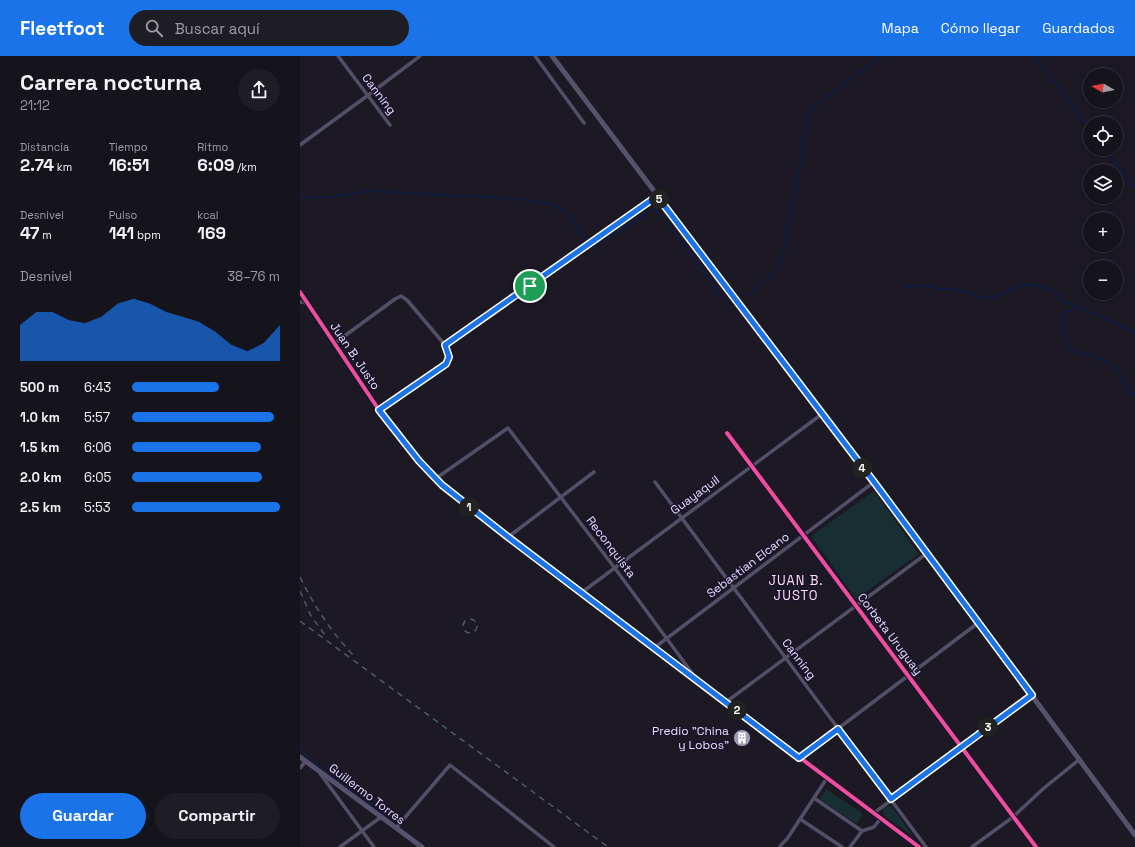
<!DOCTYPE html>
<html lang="es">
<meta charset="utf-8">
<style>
body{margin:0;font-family:"Space Grotesk",sans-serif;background:#1e1c25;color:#f1f3f6;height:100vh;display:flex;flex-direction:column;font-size:15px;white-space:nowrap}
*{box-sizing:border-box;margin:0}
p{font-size:13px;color:#9d9ea3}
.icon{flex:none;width:22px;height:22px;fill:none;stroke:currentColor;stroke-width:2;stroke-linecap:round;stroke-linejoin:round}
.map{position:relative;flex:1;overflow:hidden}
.sheet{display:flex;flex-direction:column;background:#15131c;width:300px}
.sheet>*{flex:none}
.needle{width:26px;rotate:279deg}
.buttons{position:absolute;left:783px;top:12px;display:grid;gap:8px}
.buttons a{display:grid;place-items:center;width:40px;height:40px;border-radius:50%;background:#15131c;box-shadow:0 2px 6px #0003,0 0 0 1px #34323b;font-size:20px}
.pin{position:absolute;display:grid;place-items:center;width:34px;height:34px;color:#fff;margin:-17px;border:2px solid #fff;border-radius:50%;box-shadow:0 1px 4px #0007}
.km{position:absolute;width:20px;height:20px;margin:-10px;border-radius:50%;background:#222;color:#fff;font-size:11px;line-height:20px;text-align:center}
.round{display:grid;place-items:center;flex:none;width:42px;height:42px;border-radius:21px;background:#1e1c25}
.headline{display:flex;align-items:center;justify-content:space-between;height:68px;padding:0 20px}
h1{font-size:22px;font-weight:600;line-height:30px}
.stats{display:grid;grid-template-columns:repeat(3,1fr);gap:6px;height:68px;padding:4px 20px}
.stats div{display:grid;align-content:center}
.stats b{font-size:17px;font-weight:600}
.stats small{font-size:11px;font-weight:400}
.stats p{font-size:11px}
.chart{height:112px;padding:8px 20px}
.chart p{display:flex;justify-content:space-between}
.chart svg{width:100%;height:72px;margin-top:4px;fill:#1a73e8;opacity:.7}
.button{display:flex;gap:8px;margin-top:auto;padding:8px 20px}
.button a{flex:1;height:46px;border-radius:24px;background:#1a73e8;color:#fff;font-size:16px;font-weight:600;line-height:46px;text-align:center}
.button a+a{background:#1e1c25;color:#f1f3f6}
ul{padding:0 20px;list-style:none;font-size:13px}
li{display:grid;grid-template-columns:64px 48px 1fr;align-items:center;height:30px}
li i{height:10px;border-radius:5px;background:#1a73e8}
header{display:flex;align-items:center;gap:24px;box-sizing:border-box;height:56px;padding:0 20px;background:#1a73e8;color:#fff}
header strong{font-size:19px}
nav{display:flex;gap:22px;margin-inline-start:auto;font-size:14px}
.search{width:280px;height:36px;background:#1e1c25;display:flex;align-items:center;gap:10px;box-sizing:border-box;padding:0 14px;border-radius:22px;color:#9d9ea3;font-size:15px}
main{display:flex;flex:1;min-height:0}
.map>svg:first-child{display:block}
</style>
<header>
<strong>Fleetfoot</strong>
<div class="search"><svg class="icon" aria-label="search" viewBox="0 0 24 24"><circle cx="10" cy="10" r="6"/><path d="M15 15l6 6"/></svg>Buscar aquí</div>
<nav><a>Mapa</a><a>Cómo llegar</a><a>Guardados</a></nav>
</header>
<main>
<section class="sheet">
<div class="headline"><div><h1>Carrera nocturna</h1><p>21:12</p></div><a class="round"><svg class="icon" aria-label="share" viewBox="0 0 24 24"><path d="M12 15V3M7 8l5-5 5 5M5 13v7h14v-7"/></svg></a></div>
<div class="stats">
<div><p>Distancia</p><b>2.74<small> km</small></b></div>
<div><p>Tiempo</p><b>16:51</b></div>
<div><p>Ritmo</p><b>6:09<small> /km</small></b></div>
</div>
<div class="stats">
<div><p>Desnivel</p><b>47<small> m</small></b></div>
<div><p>Pulso</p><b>141<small> bpm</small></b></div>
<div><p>kcal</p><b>169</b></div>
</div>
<div class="chart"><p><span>Desnivel</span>38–76 m</p>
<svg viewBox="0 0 160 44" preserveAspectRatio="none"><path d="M0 44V22L10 14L20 14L30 19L40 21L50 17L60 9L70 6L80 9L90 14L100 17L110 20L120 26L130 34L140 38L150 33L160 22V44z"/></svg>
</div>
<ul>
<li><b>500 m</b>6:43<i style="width:59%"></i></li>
<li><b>1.0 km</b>5:57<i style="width:96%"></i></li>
<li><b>1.5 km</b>6:06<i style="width:87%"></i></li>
<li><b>2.0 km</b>6:05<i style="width:88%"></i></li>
<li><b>2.5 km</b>5:53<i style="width:100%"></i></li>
</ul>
<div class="button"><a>Guardar</a><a>Compartir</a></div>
</section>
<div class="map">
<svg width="835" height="791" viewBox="0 0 835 791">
<rect width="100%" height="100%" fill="#1c1925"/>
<g fill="#172f33">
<path d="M 574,435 L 619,498 L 556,543 L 511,480 Z"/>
<path d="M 526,733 L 563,758 L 557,768 L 520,743 Z"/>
<path d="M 587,750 L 592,751 L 613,780 L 583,759 L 583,754 Z"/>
</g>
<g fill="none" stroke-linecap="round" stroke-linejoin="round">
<g stroke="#0f1d46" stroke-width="1.5">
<path d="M 735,0 L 790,73"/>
<path d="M 805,93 L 835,132"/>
<path d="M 0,142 L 28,141 L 71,135 L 219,143 L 251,148 L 266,155 L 293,192 L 352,154 L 355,154 L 361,158 L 431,253"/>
<path d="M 604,231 L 628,229 L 640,233 L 652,233 L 671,237 L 678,241 L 689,242 L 703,238 L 723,228 L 735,229 L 752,234 L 758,238 L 764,247 L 774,248"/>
<path d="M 447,241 L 478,213 L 483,199 L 505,83 L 508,58 L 515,50 L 581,0"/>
<path d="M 835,276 L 775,249 L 772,255 L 766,256 C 761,272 763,281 772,295 C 797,301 822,304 827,335 L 835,339"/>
<path d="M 0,694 L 34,722 L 107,777"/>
</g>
<g stroke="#524f66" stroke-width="3.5">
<path d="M 38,0 L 90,69"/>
<path d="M 235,0 L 284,67"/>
<path d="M 0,89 L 67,40 L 120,0"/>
<path d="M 0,236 L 79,354 L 119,405 L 142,429 L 208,481 L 354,592 L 619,791"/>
<path d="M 0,246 L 8,247"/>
<path d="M 35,287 L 95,243 L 101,240 L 107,244 L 145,289"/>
<path d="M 79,354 L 145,308 L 149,301 L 145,289 L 357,140"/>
<path d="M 427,377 L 736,791"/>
<path d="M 135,423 L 208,372 L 314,511 L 395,621"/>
<path d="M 355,426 L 626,791"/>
<path d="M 208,481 L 294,416"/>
<path d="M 281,537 L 522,358"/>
<path d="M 354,592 L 574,426"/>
<path d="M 426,646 L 626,498"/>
<path d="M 499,702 L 678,567"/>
<path d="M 0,712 L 6,705"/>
<path d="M 19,716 L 74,791"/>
<path d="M 514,742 L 562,775"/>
<path d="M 574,757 L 732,639"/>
<path d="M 500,763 L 542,791"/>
<path d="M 96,772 L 150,709 L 254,791"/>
<path d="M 480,790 L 487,783 L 527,722"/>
<path d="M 40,791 L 81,761"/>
<path d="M 550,791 L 562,775 L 574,771 L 581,762"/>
<path d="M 672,791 L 713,761 L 744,732 L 780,703"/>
</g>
<g stroke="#57526b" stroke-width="5">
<path d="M 252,0 L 574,426 L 835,779"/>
<path d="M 0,701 L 122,791"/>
</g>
<g stroke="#4c5a6e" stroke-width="1.5" stroke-dasharray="6 5" stroke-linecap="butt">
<path d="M 0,521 C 14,550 32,577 54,600"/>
<path d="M 0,535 L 11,560 L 25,579"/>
<circle cx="170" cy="570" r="7"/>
<path d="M 0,565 L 308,791"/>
</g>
<g stroke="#1a132b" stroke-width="6">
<g id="cycleway">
<path d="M 0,236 L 79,354 L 119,405 L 142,429 L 208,481 L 354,592 L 619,791"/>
<path d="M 427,377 L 736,791"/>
</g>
</g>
<use href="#cycleway" stroke="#ef4d9e" stroke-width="4"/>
</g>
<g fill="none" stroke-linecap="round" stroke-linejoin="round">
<g stroke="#fff" stroke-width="8">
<path id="route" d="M 357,140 L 574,426 L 732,639 L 591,743 L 538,673 L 499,702 L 208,481 L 142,429 L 119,405 L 79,354 L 146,308 L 149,301 L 145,289 Z"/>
</g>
<use href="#route" stroke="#1a73e8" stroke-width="5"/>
</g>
<defs>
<g id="building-disc" transform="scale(0.9)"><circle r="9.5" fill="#9f9ab1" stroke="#1a132b"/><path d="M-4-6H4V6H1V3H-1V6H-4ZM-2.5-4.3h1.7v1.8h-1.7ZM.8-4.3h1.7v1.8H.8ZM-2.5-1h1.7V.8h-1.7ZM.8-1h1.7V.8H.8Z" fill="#fff"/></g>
</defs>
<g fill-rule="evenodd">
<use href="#building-disc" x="442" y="682"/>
</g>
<g text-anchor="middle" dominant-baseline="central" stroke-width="3" stroke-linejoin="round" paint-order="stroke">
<g font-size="12" fill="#e6dffd" stroke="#1a132b">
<text transform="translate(79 38) rotate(53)">Canning</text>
<text transform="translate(55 300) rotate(56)">Juan B. Justo</text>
<text transform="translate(395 439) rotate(-36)">Guayaquil</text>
<text transform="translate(311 491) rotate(53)">Reconquista</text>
<text transform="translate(448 509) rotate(-37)">Sebastian Elcano</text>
<text transform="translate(590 578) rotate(53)">Corbeta Uruguay</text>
<text transform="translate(499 603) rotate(53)">Canning</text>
<text transform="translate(67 738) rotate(37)">Guillermo Torres</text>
</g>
<g font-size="12" fill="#e6dffd" stroke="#1a132b" text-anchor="end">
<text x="429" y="675">Predio "China<tspan x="429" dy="14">y Lobos"</tspan></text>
</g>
<g font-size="13" letter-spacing="1" fill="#fde1f0" stroke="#1a132b">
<text x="496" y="524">JUAN B.<tspan x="496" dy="15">JUSTO</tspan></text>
</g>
</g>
</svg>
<div class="buttons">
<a><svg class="needle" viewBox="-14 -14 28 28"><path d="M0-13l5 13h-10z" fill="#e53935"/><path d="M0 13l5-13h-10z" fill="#9d9ea3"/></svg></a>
<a><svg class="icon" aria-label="locate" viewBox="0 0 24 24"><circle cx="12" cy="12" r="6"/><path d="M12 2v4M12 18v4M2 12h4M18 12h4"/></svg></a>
<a><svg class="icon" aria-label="layers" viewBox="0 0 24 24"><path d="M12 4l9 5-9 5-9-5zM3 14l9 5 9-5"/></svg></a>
<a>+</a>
<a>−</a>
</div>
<div class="pin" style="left:230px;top:230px;background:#1e9e55"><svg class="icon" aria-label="arrive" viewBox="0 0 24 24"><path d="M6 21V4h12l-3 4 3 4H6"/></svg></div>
<b class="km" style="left:169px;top:451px">1</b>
<b class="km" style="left:437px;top:654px">2</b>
<b class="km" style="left:688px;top:671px">3</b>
<b class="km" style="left:562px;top:412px">4</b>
<b class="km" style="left:359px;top:143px">5</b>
</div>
</main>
